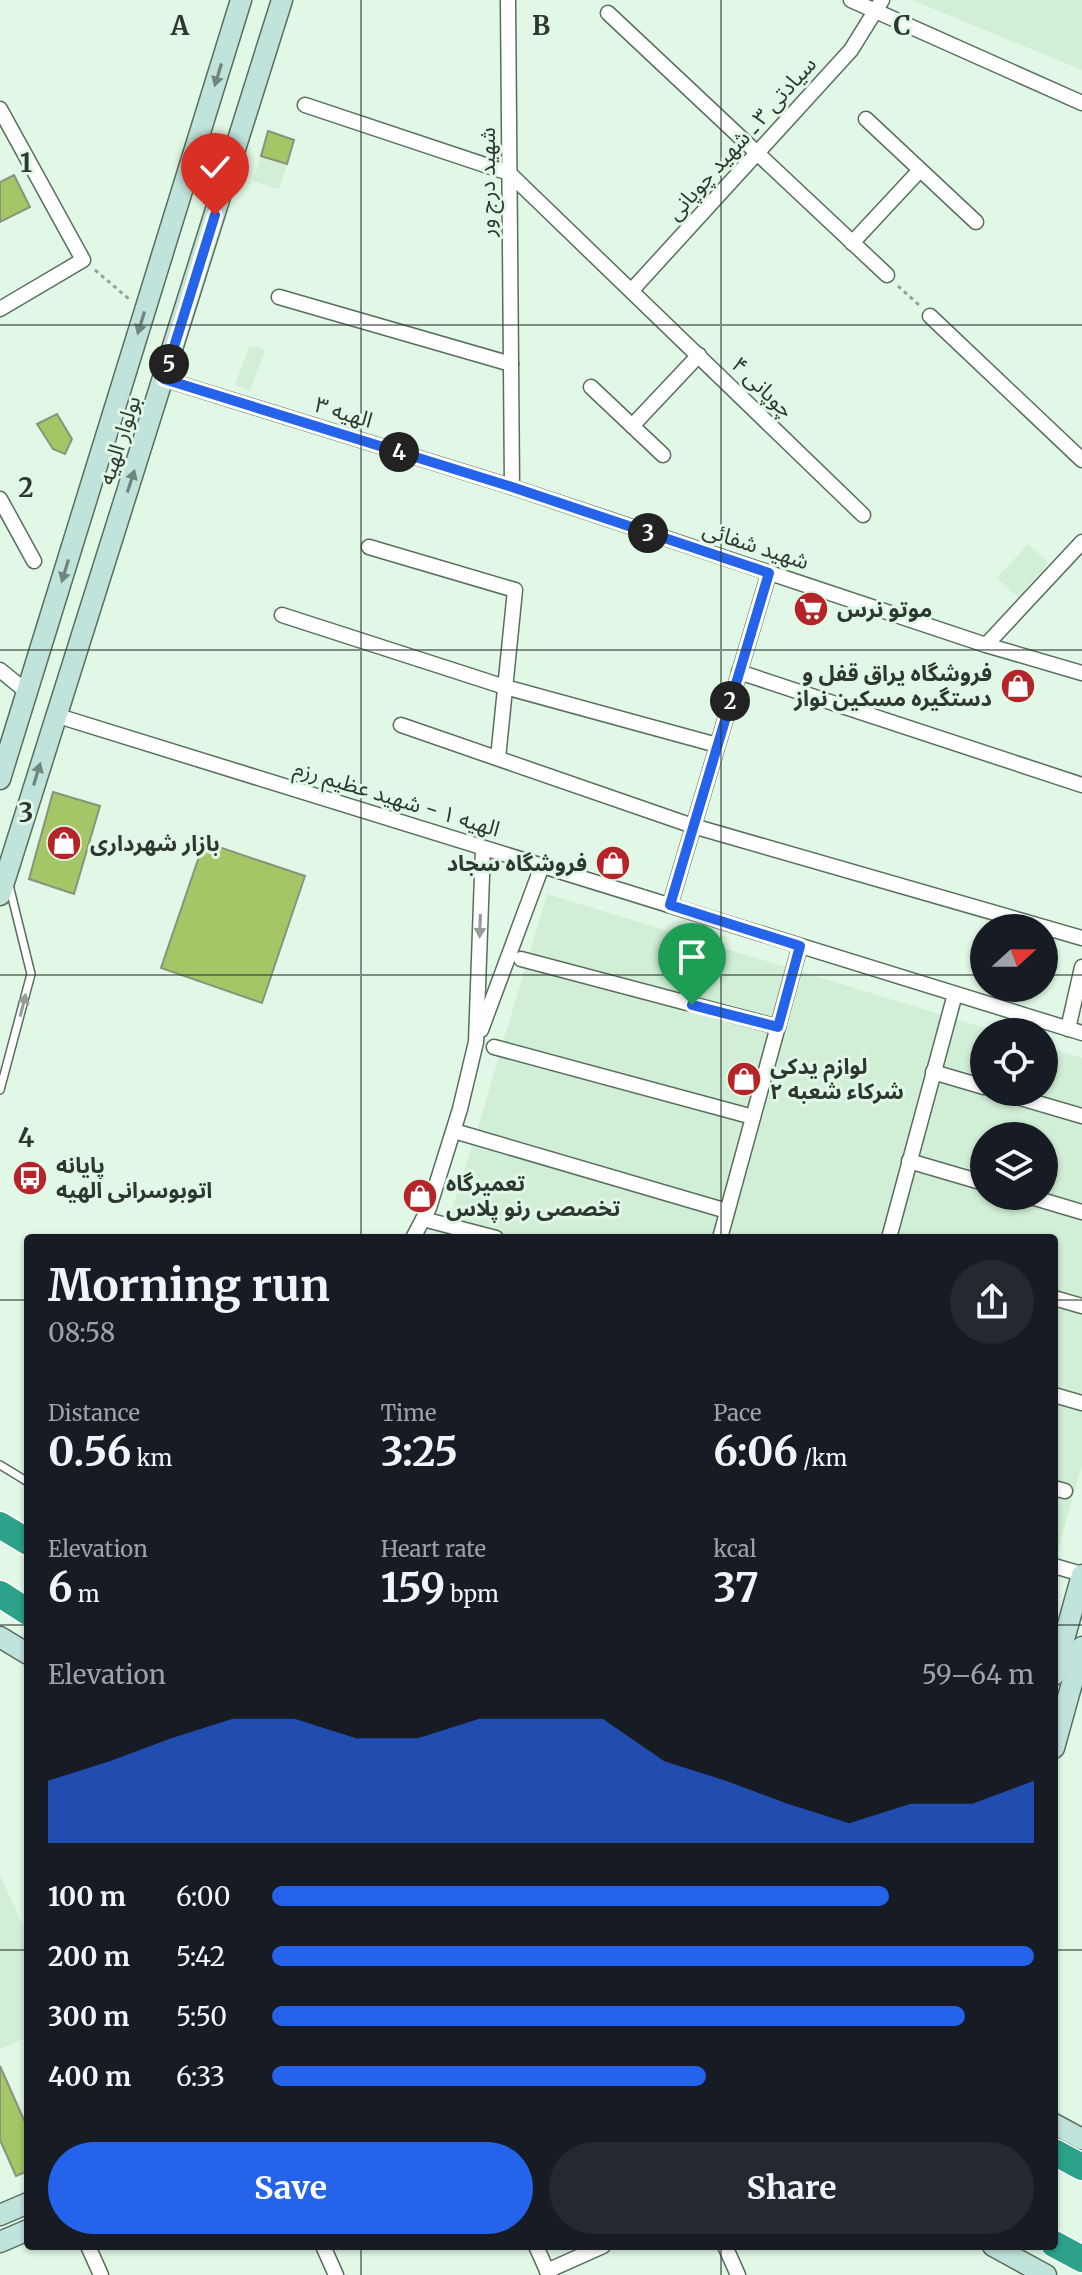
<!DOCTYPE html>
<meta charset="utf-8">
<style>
body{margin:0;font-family:Merriweather,"Noto Sans Arabic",serif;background:#242831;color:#f1f3f6;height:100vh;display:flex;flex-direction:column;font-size:30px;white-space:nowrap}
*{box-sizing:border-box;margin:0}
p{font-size:26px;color:#9ea1a6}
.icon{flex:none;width:44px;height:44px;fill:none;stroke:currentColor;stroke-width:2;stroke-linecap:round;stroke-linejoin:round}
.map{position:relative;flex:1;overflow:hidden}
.panel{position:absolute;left:24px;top:1234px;width:1034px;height:1016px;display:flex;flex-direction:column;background:#171b24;border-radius:8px;box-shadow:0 2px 6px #0004}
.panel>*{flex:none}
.needle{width:52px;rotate:69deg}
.fabs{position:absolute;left:970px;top:914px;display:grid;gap:16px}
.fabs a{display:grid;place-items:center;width:88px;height:88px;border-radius:50%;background:#171b24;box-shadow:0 2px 6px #0004;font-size:40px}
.pin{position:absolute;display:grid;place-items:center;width:68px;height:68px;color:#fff;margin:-82px -34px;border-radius:50% 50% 50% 0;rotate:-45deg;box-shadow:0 0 8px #0007}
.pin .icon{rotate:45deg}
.km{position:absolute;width:40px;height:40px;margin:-20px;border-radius:50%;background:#222;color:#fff;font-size:22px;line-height:40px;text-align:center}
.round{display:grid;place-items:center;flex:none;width:84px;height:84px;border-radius:42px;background:#242831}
.headline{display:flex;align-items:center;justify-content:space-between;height:136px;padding:0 24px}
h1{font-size:44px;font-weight:700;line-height:60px}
.figures{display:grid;grid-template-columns:repeat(3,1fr);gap:12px;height:136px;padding:8px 24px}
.figures div{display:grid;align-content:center}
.figures b{font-size:40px;font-weight:700}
.figures small{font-size:22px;font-weight:400}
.figures p{font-size:22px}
.chart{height:224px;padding:16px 24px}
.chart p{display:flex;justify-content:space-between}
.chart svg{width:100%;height:144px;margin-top:8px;fill:#2563eb;opacity:.7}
.button{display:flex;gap:16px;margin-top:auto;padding:16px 24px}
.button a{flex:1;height:92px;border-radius:48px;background:#2563eb;color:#fff;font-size:32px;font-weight:700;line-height:92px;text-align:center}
.button a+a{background:#242831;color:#f1f3f6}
ul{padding:0 24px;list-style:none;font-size:26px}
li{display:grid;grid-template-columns:128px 96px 1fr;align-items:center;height:60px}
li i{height:20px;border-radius:10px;background:#2563eb}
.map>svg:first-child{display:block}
</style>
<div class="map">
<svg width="1082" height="2275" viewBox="0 0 1082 2275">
<rect width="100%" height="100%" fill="#e0f8e5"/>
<g fill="#d0efd6" fill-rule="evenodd">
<path d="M 912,0 L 1082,0 L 1082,70 Z"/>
<path d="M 261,156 L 287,164 L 279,189 L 253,181 Z"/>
<path d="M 253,346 L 265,350 L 250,391 L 235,385 L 249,347 Z"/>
<path d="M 1028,544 L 1049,563 L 1018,597 L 997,578 Z"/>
<path d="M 547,894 L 998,1032 L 984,1032 L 984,1092 L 1044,1092 L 1044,1046 L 1082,1058 L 1082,1464 L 1054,1565 L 1054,1238 L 438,1238 L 449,1219 L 478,1127 ZM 984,1136 L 1044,1136 L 1044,1196 L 984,1196 Z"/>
<path d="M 0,1875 L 28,1937 L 28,2037 L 0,2049 Z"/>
</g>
<g fill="#a4c666" stroke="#8a937b" stroke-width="2">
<path d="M 268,131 L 294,140 L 287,164 L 261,156 Z"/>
<path d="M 14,175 L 30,207 L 0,222 L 0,182 Z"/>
<path d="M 57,414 L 72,439 L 65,454 L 53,449 L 37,424 Z"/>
<path d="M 53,792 L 100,806 L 74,894 L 29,879 Z"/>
<path d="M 204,842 L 305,876 L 262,1003 L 161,968 Z"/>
<path d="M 0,2066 L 28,2129 L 28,2171 L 16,2176 L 0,2140 Z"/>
</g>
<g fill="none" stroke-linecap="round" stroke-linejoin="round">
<g stroke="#596e5d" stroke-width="10">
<g id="lane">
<path d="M 0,1090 L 31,974 L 9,885"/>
<path d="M 0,1465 L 28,1482"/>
</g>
</g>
<g stroke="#596e5d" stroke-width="17">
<g id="street">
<path d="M 508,0 L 512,487"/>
<path d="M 851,0 L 1082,103"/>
<path d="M 608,13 L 887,275"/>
<path d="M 305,105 L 509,173 L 863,515"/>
<path d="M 0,109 L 83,260 L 0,309"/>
<path d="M 866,119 L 976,222"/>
<path d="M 852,243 L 920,170"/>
<path d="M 632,290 L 851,50 L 882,0"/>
<path d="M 279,297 L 511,364"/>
<path d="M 930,316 L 1082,460"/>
<path d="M 164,379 L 512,487 L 986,645 L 1082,673"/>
<path d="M 591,387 L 663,455"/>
<path d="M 632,426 L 699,355"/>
<path d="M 0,499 L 34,561"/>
<path d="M 369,547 L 515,590 L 498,758"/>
<path d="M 282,615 L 505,687 L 717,745"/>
<path d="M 986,645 L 1082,542"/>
<path d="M 0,670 L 27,692"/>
<path d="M 739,672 L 1082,785"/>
<path d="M 55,715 L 1082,1033"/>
<path d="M 401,725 L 693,826 L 1082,938"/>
<path d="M 670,905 L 769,573"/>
<path d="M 521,959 L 778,1027"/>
<path d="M 1068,1029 L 1082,967"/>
<path d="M 481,1030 L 542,866"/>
<path d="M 494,1047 L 753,1117"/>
<path d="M 933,1072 L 984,1087"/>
<path d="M 1000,1092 L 1082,1116"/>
<path d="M 454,1131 L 727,1211"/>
<path d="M 909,1161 L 984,1183"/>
<path d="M 1028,1196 L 1082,1212"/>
<path d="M 423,1219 L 496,1238"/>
<path d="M 413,1238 L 429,1208 L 460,1109 L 476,1042 L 483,848"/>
<path d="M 720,1238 L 800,946"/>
<path d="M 889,1238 L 955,994"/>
<path d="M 1054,1298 L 1082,1306"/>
<path d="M 1054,1395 L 1082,1403"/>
<path d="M 1054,1488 L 1065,1491"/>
<path d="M 1054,1566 L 1082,1574"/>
<path d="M 88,2246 L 101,2275"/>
<path d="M 323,2246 L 336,2275"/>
<path d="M 536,2246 L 549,2275"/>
<path d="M 725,2246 L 738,2275"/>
<path d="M 547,2271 L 603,2246"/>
</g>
</g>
<g stroke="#596e5d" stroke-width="23">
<g id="secondary">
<path d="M 0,779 L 241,0"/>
<path d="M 0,895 L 282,0"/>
<path d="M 0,1637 L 28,1654"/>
<path d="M 1054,1675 L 1082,1575"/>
<path d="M 1054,1748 L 1082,1647"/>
<path d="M 1054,2124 L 1082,2139"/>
<path d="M 0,2215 L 28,2203"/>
<path d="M 0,2242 L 28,2230"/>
<path d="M 993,2246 L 1046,2275"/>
</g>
</g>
<g stroke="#fff" stroke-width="29">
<g id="highway">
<path d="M 0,1525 L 28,1542"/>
<path d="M 0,1594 L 28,1612"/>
<path d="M 1054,2152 L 1082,2167"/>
<path d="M 1054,2244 L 1082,2259"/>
</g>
</g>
<g stroke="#92a496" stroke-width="3" stroke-dasharray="4 4" stroke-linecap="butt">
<path d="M 95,270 L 129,299"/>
<path d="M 898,286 L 919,305"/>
</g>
<use href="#lane" stroke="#fff" stroke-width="7"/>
<use href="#street" stroke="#fff" stroke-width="14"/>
<use href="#secondary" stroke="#c0e3dc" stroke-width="20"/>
<use href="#highway" stroke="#2da28a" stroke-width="26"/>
</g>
<defs><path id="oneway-solid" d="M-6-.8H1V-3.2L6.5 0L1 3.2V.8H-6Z" transform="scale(2)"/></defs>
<g fill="#70857d">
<use href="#oneway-solid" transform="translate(218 75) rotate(107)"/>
<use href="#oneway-solid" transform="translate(141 323) rotate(107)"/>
<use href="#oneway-solid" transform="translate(131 481) rotate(-72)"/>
<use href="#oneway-solid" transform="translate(65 571) rotate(107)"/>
<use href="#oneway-solid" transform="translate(37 774) rotate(-73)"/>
</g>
<g fill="#969c98">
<use href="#oneway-solid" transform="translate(480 926) rotate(92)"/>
<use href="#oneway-solid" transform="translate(23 1005) rotate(-76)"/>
</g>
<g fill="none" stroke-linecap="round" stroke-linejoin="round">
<g stroke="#fff" stroke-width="16">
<path id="route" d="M 215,215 L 164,379 L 512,487 L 769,573 L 670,905 L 800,946 L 778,1027 L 692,1005"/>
</g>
<use href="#route" stroke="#2563eb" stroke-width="10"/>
</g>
<path fill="none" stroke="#2e3830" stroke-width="2" stroke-opacity="0.55" d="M 361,0 L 361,1238M 721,0 L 721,1238M 0,325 L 1082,325M 0,650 L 1082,650M 0,975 L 984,975M 1044,975 L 1082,975M 0,1300 L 28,1300M 1054,1300 L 1082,1300M 0,1625 L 28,1625M 1054,1625 L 1082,1625M 0,1950 L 28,1950M 1054,1950 L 1082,1950M 361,2246 L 361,2275M 721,2246 L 721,2275"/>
<defs>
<g id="supermarket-disc" transform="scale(1.8)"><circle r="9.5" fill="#b52429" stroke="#e0f8e5"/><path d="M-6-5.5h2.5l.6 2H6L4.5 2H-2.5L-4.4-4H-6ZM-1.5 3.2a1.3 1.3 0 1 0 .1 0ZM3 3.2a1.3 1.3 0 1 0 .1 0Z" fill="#fff"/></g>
<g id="shop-disc" transform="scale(1.8)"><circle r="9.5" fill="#b52429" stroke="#e0f8e5"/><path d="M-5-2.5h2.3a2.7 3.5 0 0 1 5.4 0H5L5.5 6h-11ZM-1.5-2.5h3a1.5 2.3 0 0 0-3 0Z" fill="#fff"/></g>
<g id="bus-disc" transform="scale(1.8)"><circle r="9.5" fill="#b52429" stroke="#e0f8e5"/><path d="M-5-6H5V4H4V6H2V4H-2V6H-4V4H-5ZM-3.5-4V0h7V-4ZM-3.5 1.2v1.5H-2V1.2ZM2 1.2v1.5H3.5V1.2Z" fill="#fff"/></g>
</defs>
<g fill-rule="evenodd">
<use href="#supermarket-disc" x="811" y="609"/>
<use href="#shop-disc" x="1018" y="686"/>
<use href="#shop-disc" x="64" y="843"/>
<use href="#shop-disc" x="613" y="863"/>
<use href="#shop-disc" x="744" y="1079"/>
<use href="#bus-disc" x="30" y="1178"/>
<use href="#shop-disc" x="420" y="1196"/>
</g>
<g text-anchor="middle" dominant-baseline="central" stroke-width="6" stroke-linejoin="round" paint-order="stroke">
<g font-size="22" fill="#2e3830" stroke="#e0f8e5">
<text transform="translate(741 138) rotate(-48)">سیادتی ۳ ـ شهید چوپانی</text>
<text transform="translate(487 182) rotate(-90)">شهید درج ور</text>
<text transform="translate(763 387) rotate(44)">چوپانی ۴</text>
<text transform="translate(344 412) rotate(17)">الهیه ۳</text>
<text transform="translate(119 440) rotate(-72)">بولوار الهیه</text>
<text transform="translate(756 545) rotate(18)">شهید شفائی</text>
<text transform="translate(397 798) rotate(17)">الهیه ۱ - شهید عظیم رزم</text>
</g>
<g font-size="22" font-weight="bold" fill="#2e3830" stroke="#e0f8e5" text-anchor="start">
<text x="837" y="609">موتو نرس</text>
<text x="992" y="673" text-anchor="end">فروشگاه یراق قفل و<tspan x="992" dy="25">دستگیره مسکین نواز</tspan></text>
<text x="90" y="843">بازار شهرداری</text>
<text x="587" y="863" text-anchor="end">فروشگاه سجاد</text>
<text x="770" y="1066">لوازم یدکی<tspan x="770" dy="25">شرکاء شعبه ۲</tspan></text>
<text x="56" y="1165">پایانه<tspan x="56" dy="25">اتوبوسرانی الهیه</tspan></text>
<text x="446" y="1183">تعمیرگاه<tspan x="446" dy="25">تخصصی رنو پلاس</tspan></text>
</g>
</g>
<g font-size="26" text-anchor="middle" font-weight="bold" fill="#2e3830" stroke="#e0f8e5" stroke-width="6" stroke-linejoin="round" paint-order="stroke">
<text x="180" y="35">A</text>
<text x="541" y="35">B</text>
<text x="902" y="35">C</text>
<text x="26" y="172">1</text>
<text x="26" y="497">2</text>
<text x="26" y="822">3</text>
<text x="26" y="1147">4</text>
</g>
</svg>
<div class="fabs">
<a><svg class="needle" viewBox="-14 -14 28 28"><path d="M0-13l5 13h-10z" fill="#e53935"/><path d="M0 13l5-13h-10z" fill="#9ea1a6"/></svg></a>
<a><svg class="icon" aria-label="locate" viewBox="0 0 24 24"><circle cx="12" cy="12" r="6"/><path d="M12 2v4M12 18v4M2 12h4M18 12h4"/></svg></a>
<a><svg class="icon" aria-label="layers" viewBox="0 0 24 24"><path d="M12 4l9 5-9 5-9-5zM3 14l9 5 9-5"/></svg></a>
</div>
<div class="pin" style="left:692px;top:1005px;background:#1e9e55"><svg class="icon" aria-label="arrive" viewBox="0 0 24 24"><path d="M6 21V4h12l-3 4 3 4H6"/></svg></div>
<div class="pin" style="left:215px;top:215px;background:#d93025"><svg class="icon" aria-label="check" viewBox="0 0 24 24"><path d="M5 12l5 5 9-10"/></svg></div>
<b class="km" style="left:730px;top:701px">2</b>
<b class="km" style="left:648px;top:533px">3</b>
<b class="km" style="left:399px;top:452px">4</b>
<b class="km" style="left:169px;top:364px">5</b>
<section class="panel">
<div class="headline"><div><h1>Morning run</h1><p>08:58</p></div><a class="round"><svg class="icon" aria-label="share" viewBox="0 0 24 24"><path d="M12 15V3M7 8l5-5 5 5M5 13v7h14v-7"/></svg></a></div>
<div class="figures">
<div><p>Distance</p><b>0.56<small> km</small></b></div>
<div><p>Time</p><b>3:25</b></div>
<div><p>Pace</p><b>6:06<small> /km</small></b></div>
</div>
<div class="figures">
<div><p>Elevation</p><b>6<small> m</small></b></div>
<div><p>Heart rate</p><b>159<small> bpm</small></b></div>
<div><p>kcal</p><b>37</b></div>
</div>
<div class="chart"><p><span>Elevation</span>59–64 m</p>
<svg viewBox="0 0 160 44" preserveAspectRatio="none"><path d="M0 44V25L10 19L20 12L30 6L40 6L50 12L60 12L70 6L80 6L90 6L100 19L110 25L120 32L130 38L140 32L150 32L160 25V44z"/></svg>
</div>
<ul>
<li><b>100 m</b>6:00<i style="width:81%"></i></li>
<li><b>200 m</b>5:42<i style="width:100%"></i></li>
<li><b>300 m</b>5:50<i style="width:91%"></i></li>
<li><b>400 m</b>6:33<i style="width:57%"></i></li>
</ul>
<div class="button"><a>Save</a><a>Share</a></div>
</section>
</div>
